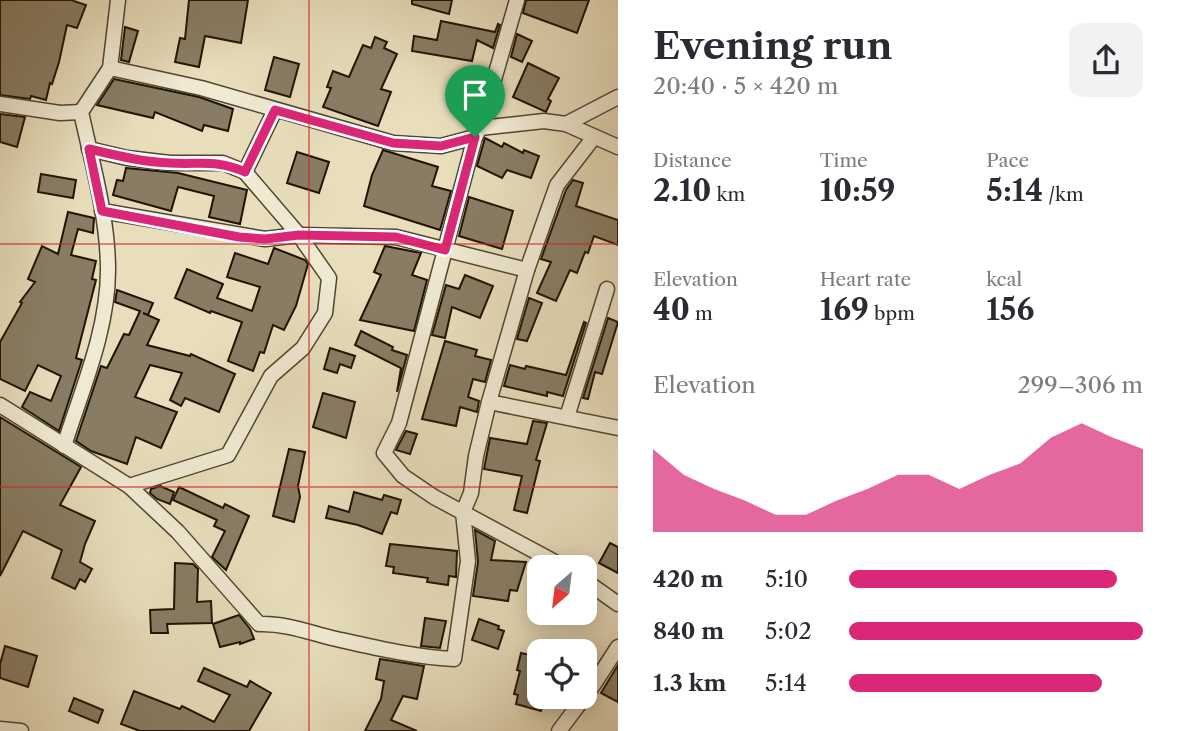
<!DOCTYPE html>
<meta charset="utf-8">
<style>
body{margin:0;font-family:"Libre Caslon Text",serif;background:#f2f2f3;color:#2b2b33;height:100vh;display:flex;flex-direction:column;font-size:26px;white-space:nowrap}
*{box-sizing:border-box;margin:0}
p{font-size:23px;color:#7c7c81}
.icon{flex:none;width:38px;height:38px;fill:none;stroke:currentColor;stroke-width:2;stroke-linecap:round;stroke-linejoin:round}
.map{position:relative;flex:1;overflow:hidden}
.drawer{display:flex;flex-direction:column;background:#fff;width:560px}
.drawer>*{flex:none}
.needle{width:46px;rotate:208deg}
.controls{position:absolute;left:527px;top:555px;display:grid;gap:14px}
.controls a{display:grid;place-items:center;width:70px;height:70px;border-radius:14px;background:#fff;box-shadow:0 4px 18px #0003;font-size:35px}
.pin{position:absolute;display:grid;place-items:center;width:60px;height:60px;color:#fff;margin:-72px -30px;border-radius:50% 50% 50% 0;rotate:-45deg;box-shadow:0 0 7px #0007}
.pin .icon{rotate:45deg}
.round{display:grid;place-items:center;flex:none;width:74px;height:74px;border-radius:14px;background:#f2f2f3}
.headline{display:flex;align-items:center;justify-content:space-between;height:119px;padding:0 35px}
h1{font-size:38px;font-weight:700;line-height:52px}
.metrics{display:grid;grid-template-columns:repeat(3,1fr);gap:10px;height:119px;padding:7px 35px}
.metrics div{display:grid;align-content:center}
.metrics b{font-size:30px;font-weight:700}
.metrics small{font-size:19px;font-weight:400}
.metrics p{font-size:19px}
.chart{height:196px;padding:14px 35px}
.chart p{display:flex;justify-content:space-between}
.chart svg{width:100%;height:126px;margin-top:7px;fill:#db2777;opacity:.7}
ul{padding:0 35px;list-style:none;font-size:23px}
li{display:grid;grid-template-columns:112px 84px 1fr;align-items:center;height:52px}
li i{height:18px;border-radius:9px;background:#db2777}
main{display:flex;flex:1;min-height:0}
.map>svg:first-child{display:block}
</style>
<main>
<div class="map">
<svg width="618" height="731" viewBox="0 0 618 731">
<rect width="100%" height="100%" fill="#e8debc"/>
<filter id="stains"><feTurbulence type="fractalNoise" baseFrequency=".00286" numOctaves="4"/><feColorMatrix values="0 0 0 0 .2 0 0 0 0 .09 0 0 0 0 .02 0 0 0 .5 -.17"/></filter>
<radialGradient id="worn" r=".72"><stop offset=".6" stop-color="#630" stop-opacity="0"/><stop offset="1" stop-color="#630" stop-opacity=".3"/></radialGradient>
<g fill="#887d64" stroke="#201304" stroke-width="2">
<path d="M 0,0 L 71,0 L 86,5 L 77,28 L 67,25 L 59,62 L 52,84 L 50,83 L 46,100 L 31,96 L 30,99 L 0,95 Z"/>
<path d="M 189,0 L 248,0 L 241,43 L 205,36 L 199,67 L 175,62 L 180,38 L 185,39 Z"/>
<path d="M 412,0 L 452,0 L 449,14 L 412,4 Z"/>
<path d="M 526,0 L 589,0 L 577,33 L 523,13 Z"/>
<path d="M 441,21 L 495,32 L 498,24 L 500,25 L 493,48 L 477,40 L 472,61 L 412,51 L 414,36 L 437,40 Z"/>
<path d="M 125,27 L 138,31 L 129,62 L 121,60 Z"/>
<path d="M 517,34 L 532,41 L 522,62 L 511,57 Z"/>
<path d="M 375,37 L 387,42 L 384,48 L 397,54 L 381,89 L 391,92 L 378,126 L 323,107 L 331,88 L 327,87 L 333,71 L 349,77 L 363,45 L 371,48 Z"/>
<path d="M 274,57 L 299,64 L 290,97 L 265,90 Z"/>
<path d="M 528,63 L 559,78 L 548,99 L 551,101 L 546,112 L 513,97 Z"/>
<path d="M 114,79 L 199,97 L 233,109 L 228,131 L 204,125 L 202,131 L 155,112 L 153,118 L 97,105 Z"/>
<path d="M 0,114 L 25,117 L 17,147 L 0,142 Z"/>
<path d="M 485,138 L 502,147 L 504,143 L 523,153 L 524,150 L 539,156 L 531,178 L 507,170 L 502,178 L 477,166 Z"/>
<path d="M 383,150 L 438,167 L 432,186 L 451,191 L 440,230 L 364,206 L 372,175 Z"/>
<path d="M 297,152 L 329,162 L 319,193 L 287,183 Z"/>
<path d="M 126,168 L 178,173 L 247,190 L 240,224 L 209,217 L 214,196 L 178,187 L 171,211 L 113,195 L 117,180 L 123,181 Z"/>
<path d="M 41,174 L 76,180 L 73,198 L 38,192 Z"/>
<path d="M 573,180 L 583,183 L 576,206 L 618,220 L 618,245 L 594,236 L 588,253 L 585,252 L 577,273 L 570,270 L 556,301 L 537,293 L 551,262 L 541,259 L 566,190 Z"/>
<path d="M 469,197 L 513,211 L 502,249 L 459,236 Z"/>
<path d="M 68,212 L 94,218 L 93,233 L 78,229 L 71,255 L 96,261 L 92,279 L 96,280 L 76,358 L 82,360 L 59,431 L 22,407 L 30,392 L 51,401 L 61,376 L 38,365 L 25,391 L 0,379 L 0,342 L 22,303 L 20,302 L 35,282 L 28,279 L 42,246 L 58,254 Z"/>
<path d="M 385,246 L 421,253 L 412,275 L 427,280 L 414,331 L 360,320 L 381,275 L 374,272 Z"/>
<path d="M 274,248 L 305,260 L 308,264 L 296,306 L 284,330 L 273,325 L 264,353 L 260,352 L 253,371 L 228,361 L 242,322 L 211,311 L 210,313 L 175,298 L 187,269 L 223,284 L 217,298 L 252,311 L 260,287 L 227,277 L 235,253 L 268,264 Z"/>
<path d="M 465,275 L 493,286 L 480,318 L 452,307 L 445,338 L 432,335 L 446,285 L 459,289 Z"/>
<path d="M 117,290 L 153,303 L 148,315 L 143,313 L 159,320 L 147,345 L 190,356 L 191,354 L 235,374 L 219,412 L 185,398 L 181,406 L 170,400 L 182,373 L 150,365 L 135,397 L 177,412 L 161,448 L 136,437 L 127,464 L 91,451 L 76,441 L 101,366 L 107,368 L 124,334 L 129,335 L 140,311 L 115,302 Z"/>
<path d="M 529,298 L 542,303 L 527,341 L 517,339 Z"/>
<path d="M 608,318 L 618,322 L 602,374 L 595,372 L 588,399 L 583,398 Z"/>
<path d="M 584,322 L 586,323 L 563,396 L 547,392 L 547,396 L 504,386 L 510,365 L 525,369 L 526,366 L 566,375 Z"/>
<path d="M 361,331 L 393,347 L 392,350 L 407,355 L 397,392 L 401,368 L 355,345 Z"/>
<path d="M 445,341 L 477,350 L 475,356 L 491,360 L 485,382 L 473,379 L 468,397 L 479,401 L 477,412 L 460,407 L 456,426 L 422,419 Z"/>
<path d="M 330,348 L 355,356 L 351,368 L 340,364 L 337,373 L 324,369 Z"/>
<path d="M 323,393 L 355,402 L 346,438 L 313,427 Z"/>
<path d="M 0,417 L 81,467 L 60,505 L 95,521 L 85,544 L 80,562 L 92,569 L 85,582 L 80,579 L 75,589 L 52,578 L 62,550 L 23,531 L 0,576 Z"/>
<path d="M 533,421 L 547,423 L 536,460 L 540,461 L 527,513 L 514,510 L 522,476 L 484,469 L 490,438 L 527,444 Z"/>
<path d="M 406,431 L 417,434 L 410,454 L 396,450 Z"/>
<path d="M 289,449 L 305,452 L 298,486 L 300,497 L 294,522 L 273,516 Z"/>
<path d="M 160,486 L 174,492 L 170,504 L 157,499 L 150,493 L 151,489 Z"/>
<path d="M 179,487 L 223,508 L 225,504 L 249,516 L 226,570 L 212,557 L 225,531 L 214,526 L 217,520 L 173,500 Z"/>
<path d="M 354,492 L 382,500 L 384,495 L 401,500 L 397,514 L 391,512 L 382,534 L 358,525 L 326,518 L 329,506 L 349,512 Z"/>
<path d="M 475,530 L 495,541 L 491,560 L 526,562 L 517,591 L 510,590 L 508,601 L 473,596 L 478,562 Z"/>
<path d="M 610,543 L 618,547 L 618,573 L 599,563 Z"/>
<path d="M 390,544 L 457,551 L 456,577 L 449,576 L 448,585 L 427,582 L 428,578 L 393,573 L 394,567 L 386,566 Z"/>
<path d="M 175,563 L 193,564 L 198,569 L 197,602 L 211,601 L 212,623 L 167,624 L 168,633 L 151,633 L 150,610 L 174,609 Z"/>
<path d="M 239,615 L 250,629 L 254,639 L 240,644 L 240,642 L 220,647 L 213,624 Z"/>
<path d="M 425,618 L 446,621 L 440,648 L 421,646 Z"/>
<path d="M 479,619 L 499,626 L 498,629 L 504,631 L 498,649 L 472,640 Z"/>
<path d="M 5,646 L 37,656 L 28,687 L 0,678 L 0,664 Z"/>
<path d="M 521,653 L 539,657 L 539,696 L 545,696 L 541,711 L 516,704 L 518,695 L 514,694 L 520,671 L 517,670 Z"/>
<path d="M 380,659 L 424,666 L 417,699 L 403,696 L 391,720 L 417,731 L 365,731 L 381,699 L 384,681 L 376,679 Z"/>
<path d="M 618,665 L 618,702 L 601,693 Z"/>
<path d="M 204,668 L 247,687 L 250,681 L 271,693 L 249,731 L 140,731 L 121,724 L 134,691 L 180,709 L 182,706 L 214,722 L 230,695 L 198,681 Z"/>
<path d="M 74,698 L 103,710 L 98,723 L 69,711 Z"/>
</g>
<g fill="none" stroke-linecap="round" stroke-linejoin="round">
<g stroke="#524632" stroke-width="17">
<g id="street">
<path d="M 110,68 L 201,88 L 393,143 L 441,146 L 475,137 L 480,128 L 544,121 L 566,124 L 618,147"/>
<path d="M 0,104 L 60,113 L 81,112"/>
<path d="M 566,124 L 618,97"/>
<path d="M 480,128 L 517,0"/>
<path d="M 475,137 L 399,423 L 384,453 L 403,476 L 434,497 L 564,567"/>
<path d="M 89,149 L 127,158 L 170,163 L 223,163 L 245,172 L 299,235 L 329,278 L 325,313 L 303,348 L 271,376 L 228,455 L 129,486"/>
<path d="M 245,172 L 275,110"/>
<path d="M 102,211 L 265,239 L 299,235 L 396,237 L 527,270"/>
<path d="M 489,402 L 618,428"/>
<path d="M 0,405 L 129,486 L 178,532 L 259,624 C 284,623 308,632 332,638 C 372,647 413,657 454,659 L 468,561 L 463,512 L 471,493 L 476,456 L 489,402 L 527,270 L 557,185 L 594,137"/>
<path d="M 567,417 L 607,289"/>
<path d="M 64,446 C 82,389 108,330 108,270 C 108,217 92,163 81,112 L 110,68 L 118,0"/>
<path d="M 584,580 L 618,604"/>
<path d="M 0,729 L 21,731"/>
<path d="M 559,731 L 594,684 L 618,647"/>
</g>
</g>
<use href="#street" stroke="#f0ead3" stroke-width="14"/>
</g>
<g fill="none" stroke-linecap="round" stroke-linejoin="round">
<g stroke="#fff" stroke-width="14">
<path id="route" d="M 275,110 L 393,143 L 441,146 L 475,137 L 445,250 L 396,237 L 299,235 L 265,239 L 239,237 L 102,211 L 89,149 C 115,155 142,162 170,163 C 199,165 217,159 245,172 Z"/>
</g>
<use href="#route" stroke="#db2777" stroke-width="9"/>
</g>
<path fill="none" stroke="#d62828" stroke-width="2" stroke-opacity="0.55" d="M 309,0 L 309,731M 0,244 L 618,244M 0,487 L 618,487"/>
<rect width="100%" height="100%" filter="url(#stains)"/>
<rect width="100%" height="100%" fill="url(#worn)"/>
</svg>
<div class="controls">
<a><svg class="needle" viewBox="-14 -14 28 28"><path d="M0-13l5 13h-10z" fill="#e53935"/><path d="M0 13l5-13h-10z" fill="#7c7c81"/></svg></a>
<a><svg class="icon" aria-label="locate" viewBox="0 0 24 24"><circle cx="12" cy="12" r="6"/><path d="M12 2v4M12 18v4M2 12h4M18 12h4"/></svg></a>
</div>
<div class="pin" style="left:475px;top:137px;background:#1e9e55"><svg class="icon" aria-label="arrive" viewBox="0 0 24 24"><path d="M6 21V4h12l-3 4 3 4H6"/></svg></div>
</div>
<section class="drawer">
<div class="headline"><div><h1>Evening run</h1><p>20:40 · 5 × 420 m</p></div><a class="round"><svg class="icon" aria-label="share" viewBox="0 0 24 24"><path d="M12 15V3M7 8l5-5 5 5M5 13v7h14v-7"/></svg></a></div>
<div class="metrics">
<div><p>Distance</p><b>2.10<small> km</small></b></div>
<div><p>Time</p><b>10:59</b></div>
<div><p>Pace</p><b>5:14<small> /km</small></b></div>
</div>
<div class="metrics">
<div><p>Elevation</p><b>40<small> m</small></b></div>
<div><p>Heart rate</p><b>169<small> bpm</small></b></div>
<div><p>kcal</p><b>156</b></div>
</div>
<div class="chart"><p><span>Elevation</span>299–306 m</p>
<svg viewBox="0 0 160 44" preserveAspectRatio="none"><path d="M0 44V15L10 24L20 29L30 33L40 38L50 38L60 33L70 29L80 24L90 24L100 29L110 24L120 20L130 11L140 6L150 11L160 15V44z"/></svg>
</div>
<ul>
<li><b>420 m</b>5:10<i style="width:91%"></i></li>
<li><b>840 m</b>5:02<i style="width:100%"></i></li>
<li><b>1.3 km</b>5:14<i style="width:86%"></i></li>
</ul>
</section>
</main>
